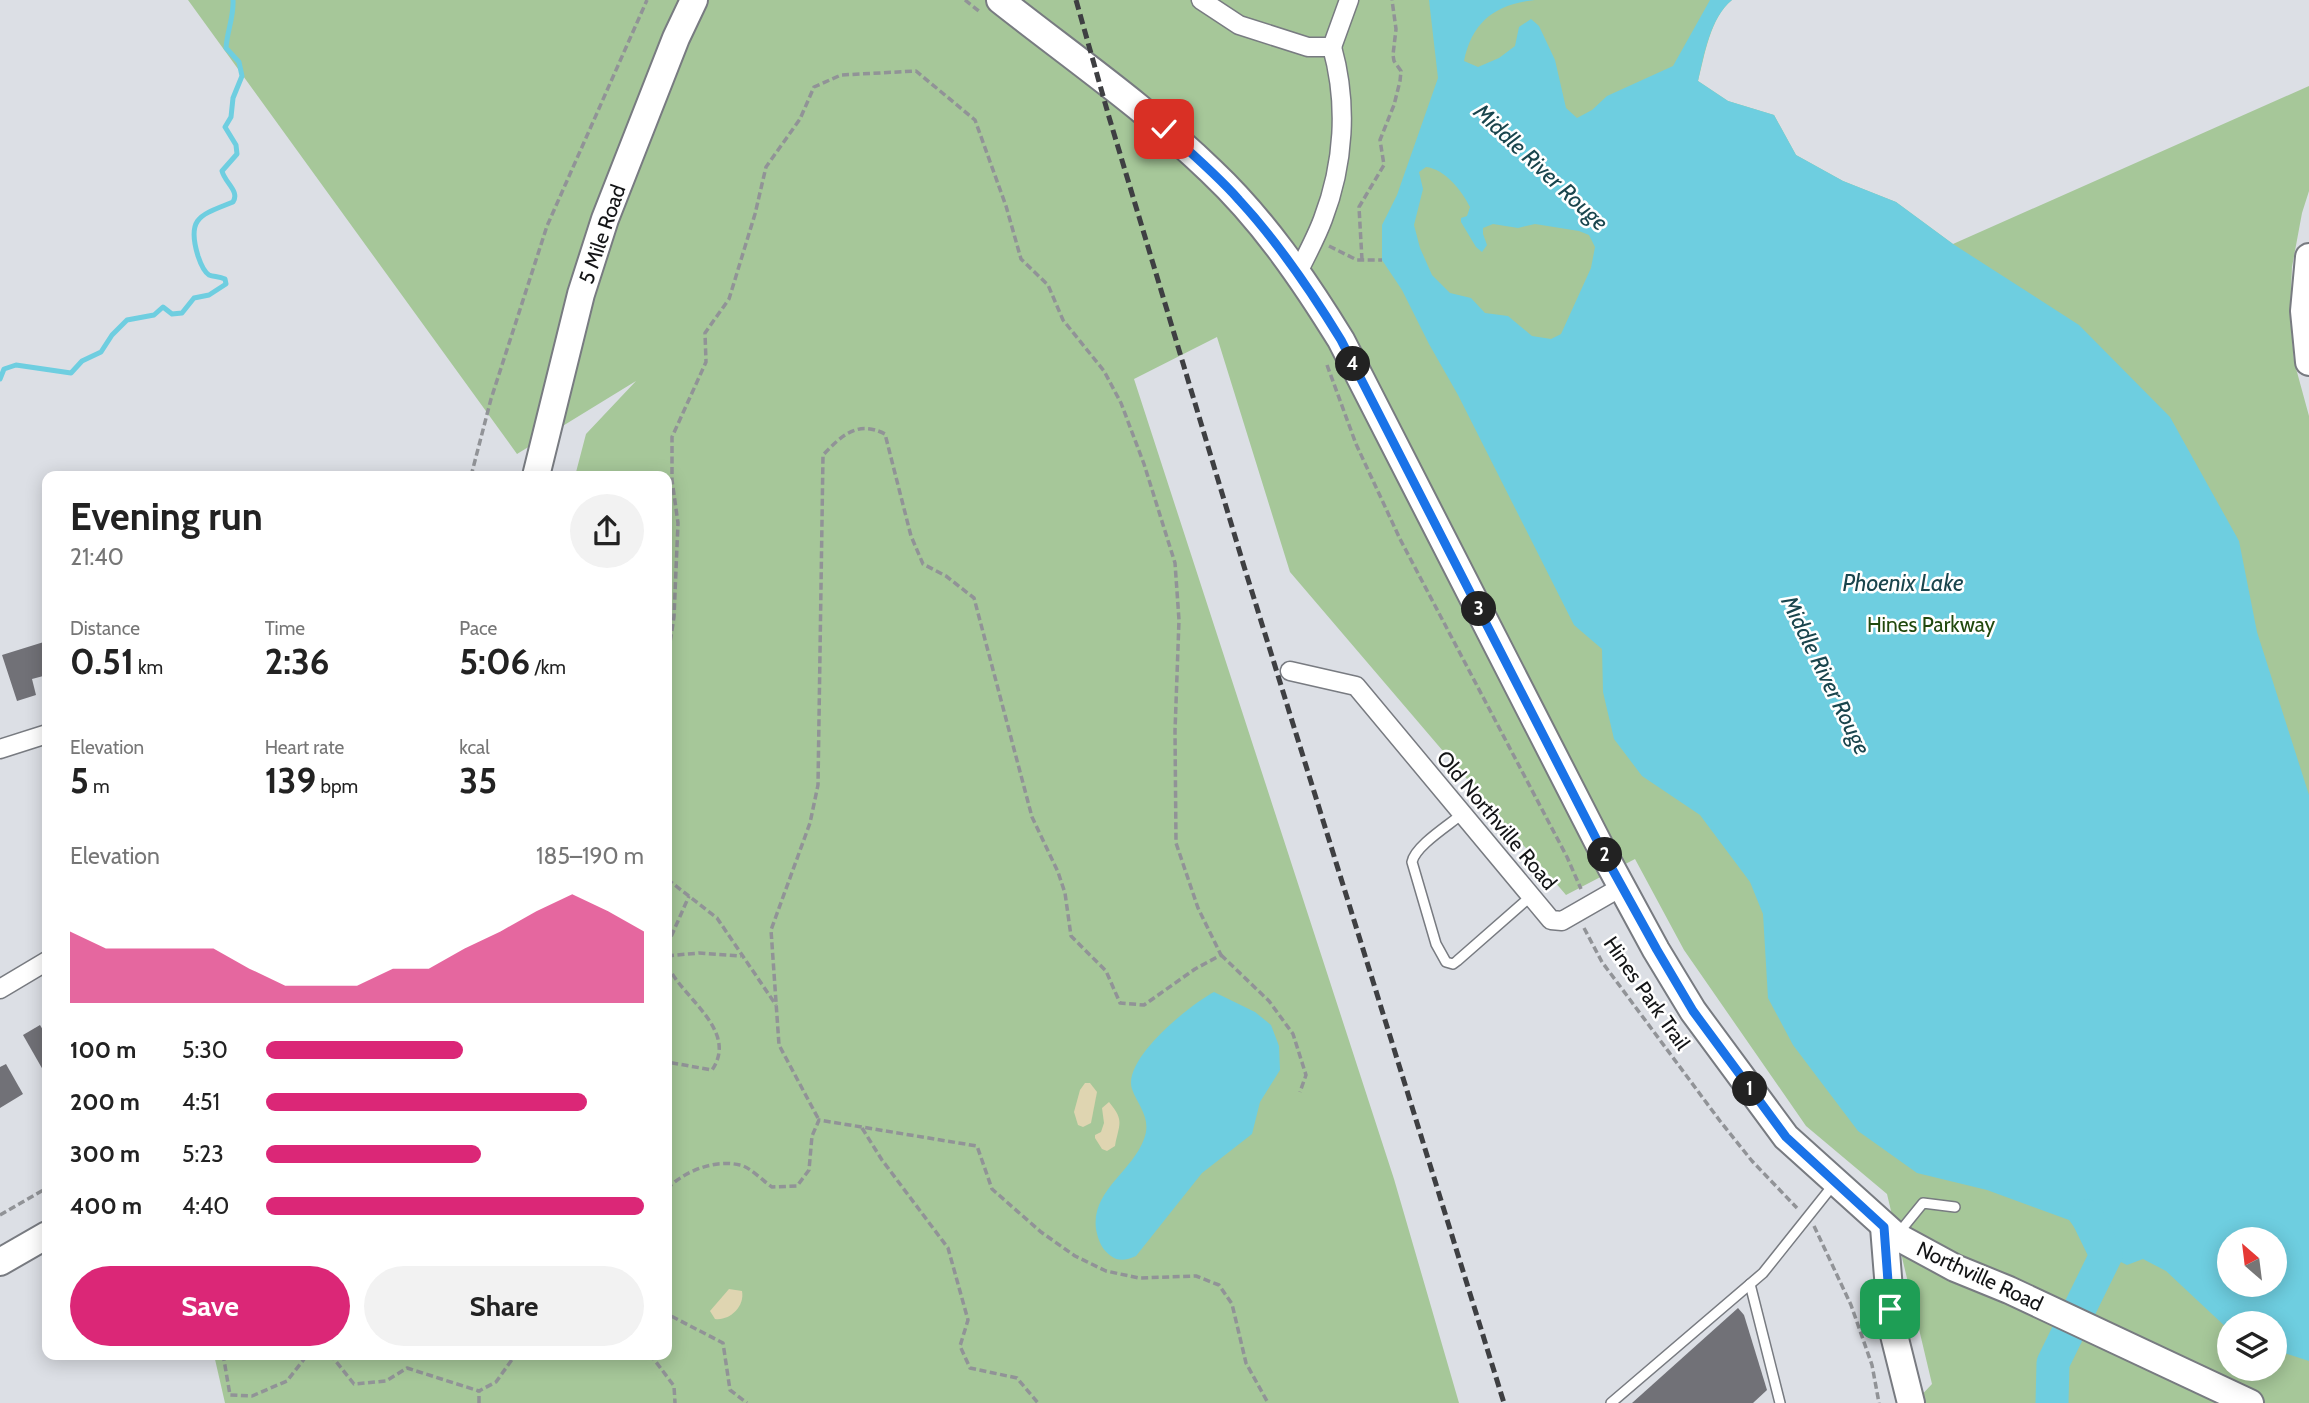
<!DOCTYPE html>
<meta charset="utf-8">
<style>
body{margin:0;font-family:Cabin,sans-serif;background:#f2f2f2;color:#222;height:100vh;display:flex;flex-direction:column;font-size:26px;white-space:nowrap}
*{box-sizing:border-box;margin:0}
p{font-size:23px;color:#767676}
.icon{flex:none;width:38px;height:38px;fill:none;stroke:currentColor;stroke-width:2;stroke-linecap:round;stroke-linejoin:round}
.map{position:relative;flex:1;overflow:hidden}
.side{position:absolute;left:42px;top:471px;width:630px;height:889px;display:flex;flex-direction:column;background:#fff;border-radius:14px;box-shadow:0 4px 18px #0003}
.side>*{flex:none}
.needle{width:46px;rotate:332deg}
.buttons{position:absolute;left:2217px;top:1227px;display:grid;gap:14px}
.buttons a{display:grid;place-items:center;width:70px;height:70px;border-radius:50%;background:#fff;box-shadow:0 4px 18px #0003;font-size:35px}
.pin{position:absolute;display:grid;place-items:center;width:60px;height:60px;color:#fff;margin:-30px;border-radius:14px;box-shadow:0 4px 10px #0006}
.km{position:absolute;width:35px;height:35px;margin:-18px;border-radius:50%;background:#222;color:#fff;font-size:19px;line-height:35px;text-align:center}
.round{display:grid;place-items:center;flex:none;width:74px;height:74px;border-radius:37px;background:#f2f2f2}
.head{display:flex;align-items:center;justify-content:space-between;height:119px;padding:0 28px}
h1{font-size:38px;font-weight:700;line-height:52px}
.metrics{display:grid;grid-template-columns:repeat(3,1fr);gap:10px;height:119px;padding:7px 28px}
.metrics div{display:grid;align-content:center}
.metrics b{font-size:35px;font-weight:700}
.metrics small{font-size:19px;font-weight:400}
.metrics p{font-size:19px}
.chart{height:196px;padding:14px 28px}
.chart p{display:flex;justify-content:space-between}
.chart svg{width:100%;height:126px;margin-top:7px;fill:#db2777;opacity:.7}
.primary-button{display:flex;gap:14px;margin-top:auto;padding:14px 28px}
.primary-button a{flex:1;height:80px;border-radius:42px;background:#db2777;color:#fff;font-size:28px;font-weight:700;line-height:80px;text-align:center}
.primary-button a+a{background:#f2f2f2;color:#222}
ul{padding:0 28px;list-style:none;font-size:23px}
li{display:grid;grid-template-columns:112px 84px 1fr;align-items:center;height:52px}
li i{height:18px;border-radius:9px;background:#db2777}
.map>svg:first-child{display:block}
</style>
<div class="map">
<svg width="2309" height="1403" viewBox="0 0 2309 1403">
<rect width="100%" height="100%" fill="#dcdfe5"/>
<path fill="#a6c799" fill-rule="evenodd" d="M 188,0 L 1732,0 C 1710,18 1705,54 1698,81 L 1728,101 L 1774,115 L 1796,155 L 1843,181 L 1896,202 L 1953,244 L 2309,86 L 2309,191 L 2302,213 L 2292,267 L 2290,315 L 2294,361 L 2309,416 L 2309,1403 L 1914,1403 L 1932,1384 L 1887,1194 L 1806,1126 L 1684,950 L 1635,859 L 1566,895 L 1290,572 L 1217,337 L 1134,379 L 1394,1179 L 1459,1403 L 225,1403 L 214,1355 L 667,1354 L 667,476 L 575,476 L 586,434 L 636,381 L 517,454 ZM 2230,1239 L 2275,1239 L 2275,1284 L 2230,1284 ZM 2230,1323 L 2275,1323 L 2275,1368 L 2230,1368 Z"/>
<g fill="#dfd5b1">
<path d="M 1085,1083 L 1090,1083 L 1097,1092 L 1091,1123 L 1083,1127 L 1078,1125 L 1074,1112 L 1080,1090 Z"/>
<path d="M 1109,1102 C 1125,1121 1119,1124 1115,1146 L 1107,1151 L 1102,1149 L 1095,1138 L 1095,1135 L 1101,1132 L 1104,1123 L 1102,1108 Z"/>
<path d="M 729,1289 L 742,1291 C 745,1307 729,1321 715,1319 L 710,1311 Z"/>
</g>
<g fill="#6ecee0" fill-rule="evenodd">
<path d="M 1429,0 L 1535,0 C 1495,4 1472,22 1464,61 L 1478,67 L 1499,58 L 1515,46 L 1519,27 L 1531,19 L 1539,26 L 1555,60 L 1566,108 L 1577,118 L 1592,110 L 1607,96 L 1673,66 L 1710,0 L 1732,0 C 1710,18 1704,55 1698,81 L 1728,101 L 1774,115 L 1796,155 L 1843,181 L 1896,202 L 1953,244 L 2079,325 L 2170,417 L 2239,541 L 2257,632 L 2309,795 L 2309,1361 L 2275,1350 L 2275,1323 L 2230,1323 L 2229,1330 L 2166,1271 L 2143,1259 L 2127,1265 L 2088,1246 L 2069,1220 L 1987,1190 L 1917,1173 L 1858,1131 L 1793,1045 L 1768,998 L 1763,914 L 1750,882 L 1700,815 L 1642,776 L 1614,739 L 1603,692 L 1602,649 L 1574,625 L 1458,395 L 1429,344 L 1402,290 L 1382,260 L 1382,225 L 1397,195 L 1438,78 ZM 1426,167 C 1445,169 1462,191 1470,207 L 1467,216 L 1461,218 L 1461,222 L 1476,247 L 1482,252 L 1487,245 L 1483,234 L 1483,228 L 1493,224 L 1518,228 L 1535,224 L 1579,231 L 1589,235 L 1595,247 L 1591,268 L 1561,334 L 1551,339 L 1532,336 L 1508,316 L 1485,313 L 1471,298 L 1450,293 L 1432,275 L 1420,248 L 1414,225 L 1423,189 L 1419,172 ZM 2275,1239 L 2275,1284 L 2230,1284 L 2230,1239 Z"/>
<path d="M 1214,992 L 1255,1012 L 1271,1025 L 1279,1046 L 1280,1070 L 1260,1102 L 1252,1134 L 1202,1173 L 1136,1256 C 1127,1260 1119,1262 1111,1256 C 1102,1250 1098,1240 1096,1229 C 1091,1191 1132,1172 1144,1139 C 1152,1118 1138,1106 1132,1089 C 1122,1059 1191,1004 1214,992 Z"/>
</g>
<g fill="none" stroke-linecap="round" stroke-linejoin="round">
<path stroke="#6ecee0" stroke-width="5" d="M 0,379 L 4,369 L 16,365 L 71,373 L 82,361 L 101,352 L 112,335 L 127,320 L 154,315 L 163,307 L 172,314 L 182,313 L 194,298 L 209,295 L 226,284 L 225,279 C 219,276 214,277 209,275 C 203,271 200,262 198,256 C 186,217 201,215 233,202 C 240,191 225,183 222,171 L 237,154 L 236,145 L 225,127 L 231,117 L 233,98 L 242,76 L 239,62 L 226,48 C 227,31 234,17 233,0"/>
<path stroke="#6ecee0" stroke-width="33" d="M 2052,1403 L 2053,1363 L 2106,1255 L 2087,1216"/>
</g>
<g fill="#717177">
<path d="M 47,641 L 47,675 L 32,679 L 36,695 L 17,701 L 2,655 Z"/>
<path d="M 40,1025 L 47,1037 L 47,1077 L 23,1035 Z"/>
<path d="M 6,1064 L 23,1094 L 0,1108 L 0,1067 Z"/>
<path d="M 1738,1308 L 1744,1315 L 1767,1390 L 1753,1403 L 1632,1403 Z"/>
</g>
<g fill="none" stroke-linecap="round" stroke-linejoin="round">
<g stroke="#787b81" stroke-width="12">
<g id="lane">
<path d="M 1462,814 C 1449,825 1415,846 1412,862 L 1436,944 L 1446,962 L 1453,964 L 1457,961 L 1531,896"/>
<path d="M 1897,1235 L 1923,1203 L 1955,1207"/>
<path d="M 1750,1284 L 1780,1403"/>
<path d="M 1611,1403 L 1763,1273 L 1834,1184"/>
</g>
</g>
<g stroke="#787b81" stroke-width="21">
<g id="street">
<path d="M 1201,0 L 1239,25 L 1308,47 L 1332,47 L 1349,0"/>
<path d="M 1297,274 C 1306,256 1316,238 1323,219 C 1344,164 1348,104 1332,47"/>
<path d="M 1290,671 L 1356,686 L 1551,920 L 1562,921 L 1623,886"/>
<path d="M 0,749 L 47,734"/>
<path d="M 0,989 L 47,961"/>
</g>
</g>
<g stroke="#787b81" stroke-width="30">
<g id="secondary">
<path d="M 1000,0 C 1071,56 1146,108 1211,171 C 1263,220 1304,280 1341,340 L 1605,856 L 1656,950 L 1693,1011 L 1786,1137 L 1896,1236 L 1955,1268 L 2009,1290 L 2250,1403"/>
<path d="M 2309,257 L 2304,311 L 2309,362"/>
<path d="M 536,476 L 581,294 L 605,219 L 676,38 L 694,0"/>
<path d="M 1884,1227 L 1892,1327 L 1911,1403"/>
<path d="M 0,1262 L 47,1235"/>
</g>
</g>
<g stroke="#919397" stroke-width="3.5" stroke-dasharray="7 3.5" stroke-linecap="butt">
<path d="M 965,0 L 980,12"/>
<path d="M 1329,246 L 1357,260 L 1382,260"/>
<path d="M 1362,260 L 1359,207 L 1384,165 L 1380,140 L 1394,105 L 1400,81 L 1401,71 L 1394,61 L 1393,55 L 1396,29 L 1392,0"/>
<path d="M 1327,365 L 1356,444 L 1400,539 L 1567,857 L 1581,889"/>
<path d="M 471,476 L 491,399 L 547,226 L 647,0"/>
<path d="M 667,662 L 674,617 L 678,523 L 672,480 L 672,437 L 706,362 L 705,333 L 729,299 L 755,214 L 766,167 L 800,119 L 814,87 L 841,75 L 916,71 L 975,120 L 1006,206 L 1021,259 L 1048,285 L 1063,320 L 1104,371 L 1121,403 L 1144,464 L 1175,563 L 1179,620 L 1175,731 L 1176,843 L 1198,908 L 1221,955 L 1195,969 L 1144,1005 L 1120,1003 L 1106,971 L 1071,936 L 1065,893 L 1058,872 L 1032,817 L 974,598 L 946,576 L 923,564 L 911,536 L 885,434 C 858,420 842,435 823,455 L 818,785 L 810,823 L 771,930 L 779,1045 L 819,1120"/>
<path d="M 667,879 L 717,918 L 776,1005"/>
<path d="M 1584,928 L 1602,962 L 1720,1121 L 1752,1161 L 1797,1208"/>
<path d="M 667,946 L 689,896"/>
<path d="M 667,954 C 667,959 668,966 670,970 C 687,1001 738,1032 712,1070 L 667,1062"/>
<path d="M 1221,955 L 1269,1001 L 1293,1034 L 1306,1075 L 1300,1092"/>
<path d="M 667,956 L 699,953 L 741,956"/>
<path d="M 862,1128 L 882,1160 L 948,1248 L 968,1320 L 960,1346 L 970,1368 L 1017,1378 L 1038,1403"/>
<path d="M 667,1189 C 684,1171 715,1159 740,1165 C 750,1167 763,1181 772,1187 L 797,1186 L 809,1170 L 812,1136 L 819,1120 L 977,1146 L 992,1189 L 1041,1232 L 1075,1256 L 1106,1271 L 1139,1278 L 1196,1276 L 1219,1285 L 1232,1304 L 1246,1363 L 1268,1403"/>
<path d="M 0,1215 L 47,1188"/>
<path d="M 1814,1226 L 1851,1305 L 1872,1365 L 1879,1403"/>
<path d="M 667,1307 L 671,1316 L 723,1343 L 730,1390 L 747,1403"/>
<path d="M 223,1354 L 230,1395 L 252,1396 L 287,1381 L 308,1354"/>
<path d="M 330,1354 L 354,1384 L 386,1381 L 407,1368 L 479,1391 L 496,1382 L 516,1354"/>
<path d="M 650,1354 L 674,1386 L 675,1403"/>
<path d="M 479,1403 L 479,1391"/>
</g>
<use href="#lane" stroke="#fff" stroke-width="9"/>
<use href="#street" stroke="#fff" stroke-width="18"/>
<use href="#secondary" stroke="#fff" stroke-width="26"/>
<path stroke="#3e3f42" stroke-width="5" stroke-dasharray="10 5" stroke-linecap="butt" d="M 1076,0 L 1109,117 L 1243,563 L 1504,1403"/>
</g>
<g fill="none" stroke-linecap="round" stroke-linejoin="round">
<g stroke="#fff" stroke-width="14">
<path id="route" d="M 1164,129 C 1190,152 1216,174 1239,200 C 1278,242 1311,291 1341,340 L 1605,856 L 1657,950 L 1693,1011 L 1786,1137 L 1884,1227 L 1890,1309"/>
</g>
<use href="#route" stroke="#1a73e8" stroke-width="9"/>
</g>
<g text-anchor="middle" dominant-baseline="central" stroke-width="5" stroke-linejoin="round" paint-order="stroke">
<g font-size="21" fill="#131416" stroke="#fff">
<text transform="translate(602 234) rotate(-71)">5 Mile Road</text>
<text transform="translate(1497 820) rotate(50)">Old Northville Road</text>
<text transform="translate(1647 993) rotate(55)">Hines Park Trail</text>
<text transform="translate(1980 1276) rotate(25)">Northville Road</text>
</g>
<g font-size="21" fill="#21490d" stroke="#fff">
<text x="1931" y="624">Hines Parkway</text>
</g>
<g font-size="23" font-style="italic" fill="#19454d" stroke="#fff">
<text transform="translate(1541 167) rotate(43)">Middle River Rouge</text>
<text x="1903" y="583">Phoenix Lake</text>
<text transform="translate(1826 675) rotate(64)">Middle River Rouge</text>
</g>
</g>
</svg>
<div class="buttons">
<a><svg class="needle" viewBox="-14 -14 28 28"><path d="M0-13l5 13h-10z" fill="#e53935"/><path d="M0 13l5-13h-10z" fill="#767676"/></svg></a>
<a><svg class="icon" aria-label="layers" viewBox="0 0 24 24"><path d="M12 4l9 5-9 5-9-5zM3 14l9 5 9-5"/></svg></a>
</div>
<div class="pin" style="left:1890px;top:1309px;background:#1e9e55"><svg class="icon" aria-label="arrive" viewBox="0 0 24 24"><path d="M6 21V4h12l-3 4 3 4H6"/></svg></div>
<div class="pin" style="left:1164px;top:129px;background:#d93025"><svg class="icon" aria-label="check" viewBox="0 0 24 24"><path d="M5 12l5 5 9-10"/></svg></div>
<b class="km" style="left:1750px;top:1089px">1</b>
<b class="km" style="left:1605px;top:855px">2</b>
<b class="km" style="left:1479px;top:609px">3</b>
<b class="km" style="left:1353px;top:364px">4</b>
<section class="side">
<div class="head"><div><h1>Evening run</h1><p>21:40</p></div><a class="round"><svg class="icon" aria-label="share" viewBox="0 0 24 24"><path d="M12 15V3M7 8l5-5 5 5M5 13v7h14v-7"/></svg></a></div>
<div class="metrics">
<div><p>Distance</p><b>0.51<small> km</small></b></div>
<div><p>Time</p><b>2:36</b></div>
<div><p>Pace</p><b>5:06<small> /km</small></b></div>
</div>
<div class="metrics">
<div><p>Elevation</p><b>5<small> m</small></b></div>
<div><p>Heart rate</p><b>139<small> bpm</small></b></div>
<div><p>kcal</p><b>35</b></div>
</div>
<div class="chart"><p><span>Elevation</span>185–190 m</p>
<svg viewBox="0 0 160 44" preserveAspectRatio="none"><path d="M0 44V19L10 25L20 25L30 25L40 25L50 32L60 38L70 38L80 38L90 32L100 32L110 25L120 19L130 12L140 6L150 12L160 19V44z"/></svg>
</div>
<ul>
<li><b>100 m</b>5:30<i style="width:52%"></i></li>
<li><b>200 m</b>4:51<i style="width:85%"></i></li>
<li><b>300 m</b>5:23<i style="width:57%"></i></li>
<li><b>400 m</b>4:40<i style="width:100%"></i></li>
</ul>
<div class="primary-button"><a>Save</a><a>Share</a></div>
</section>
</div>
